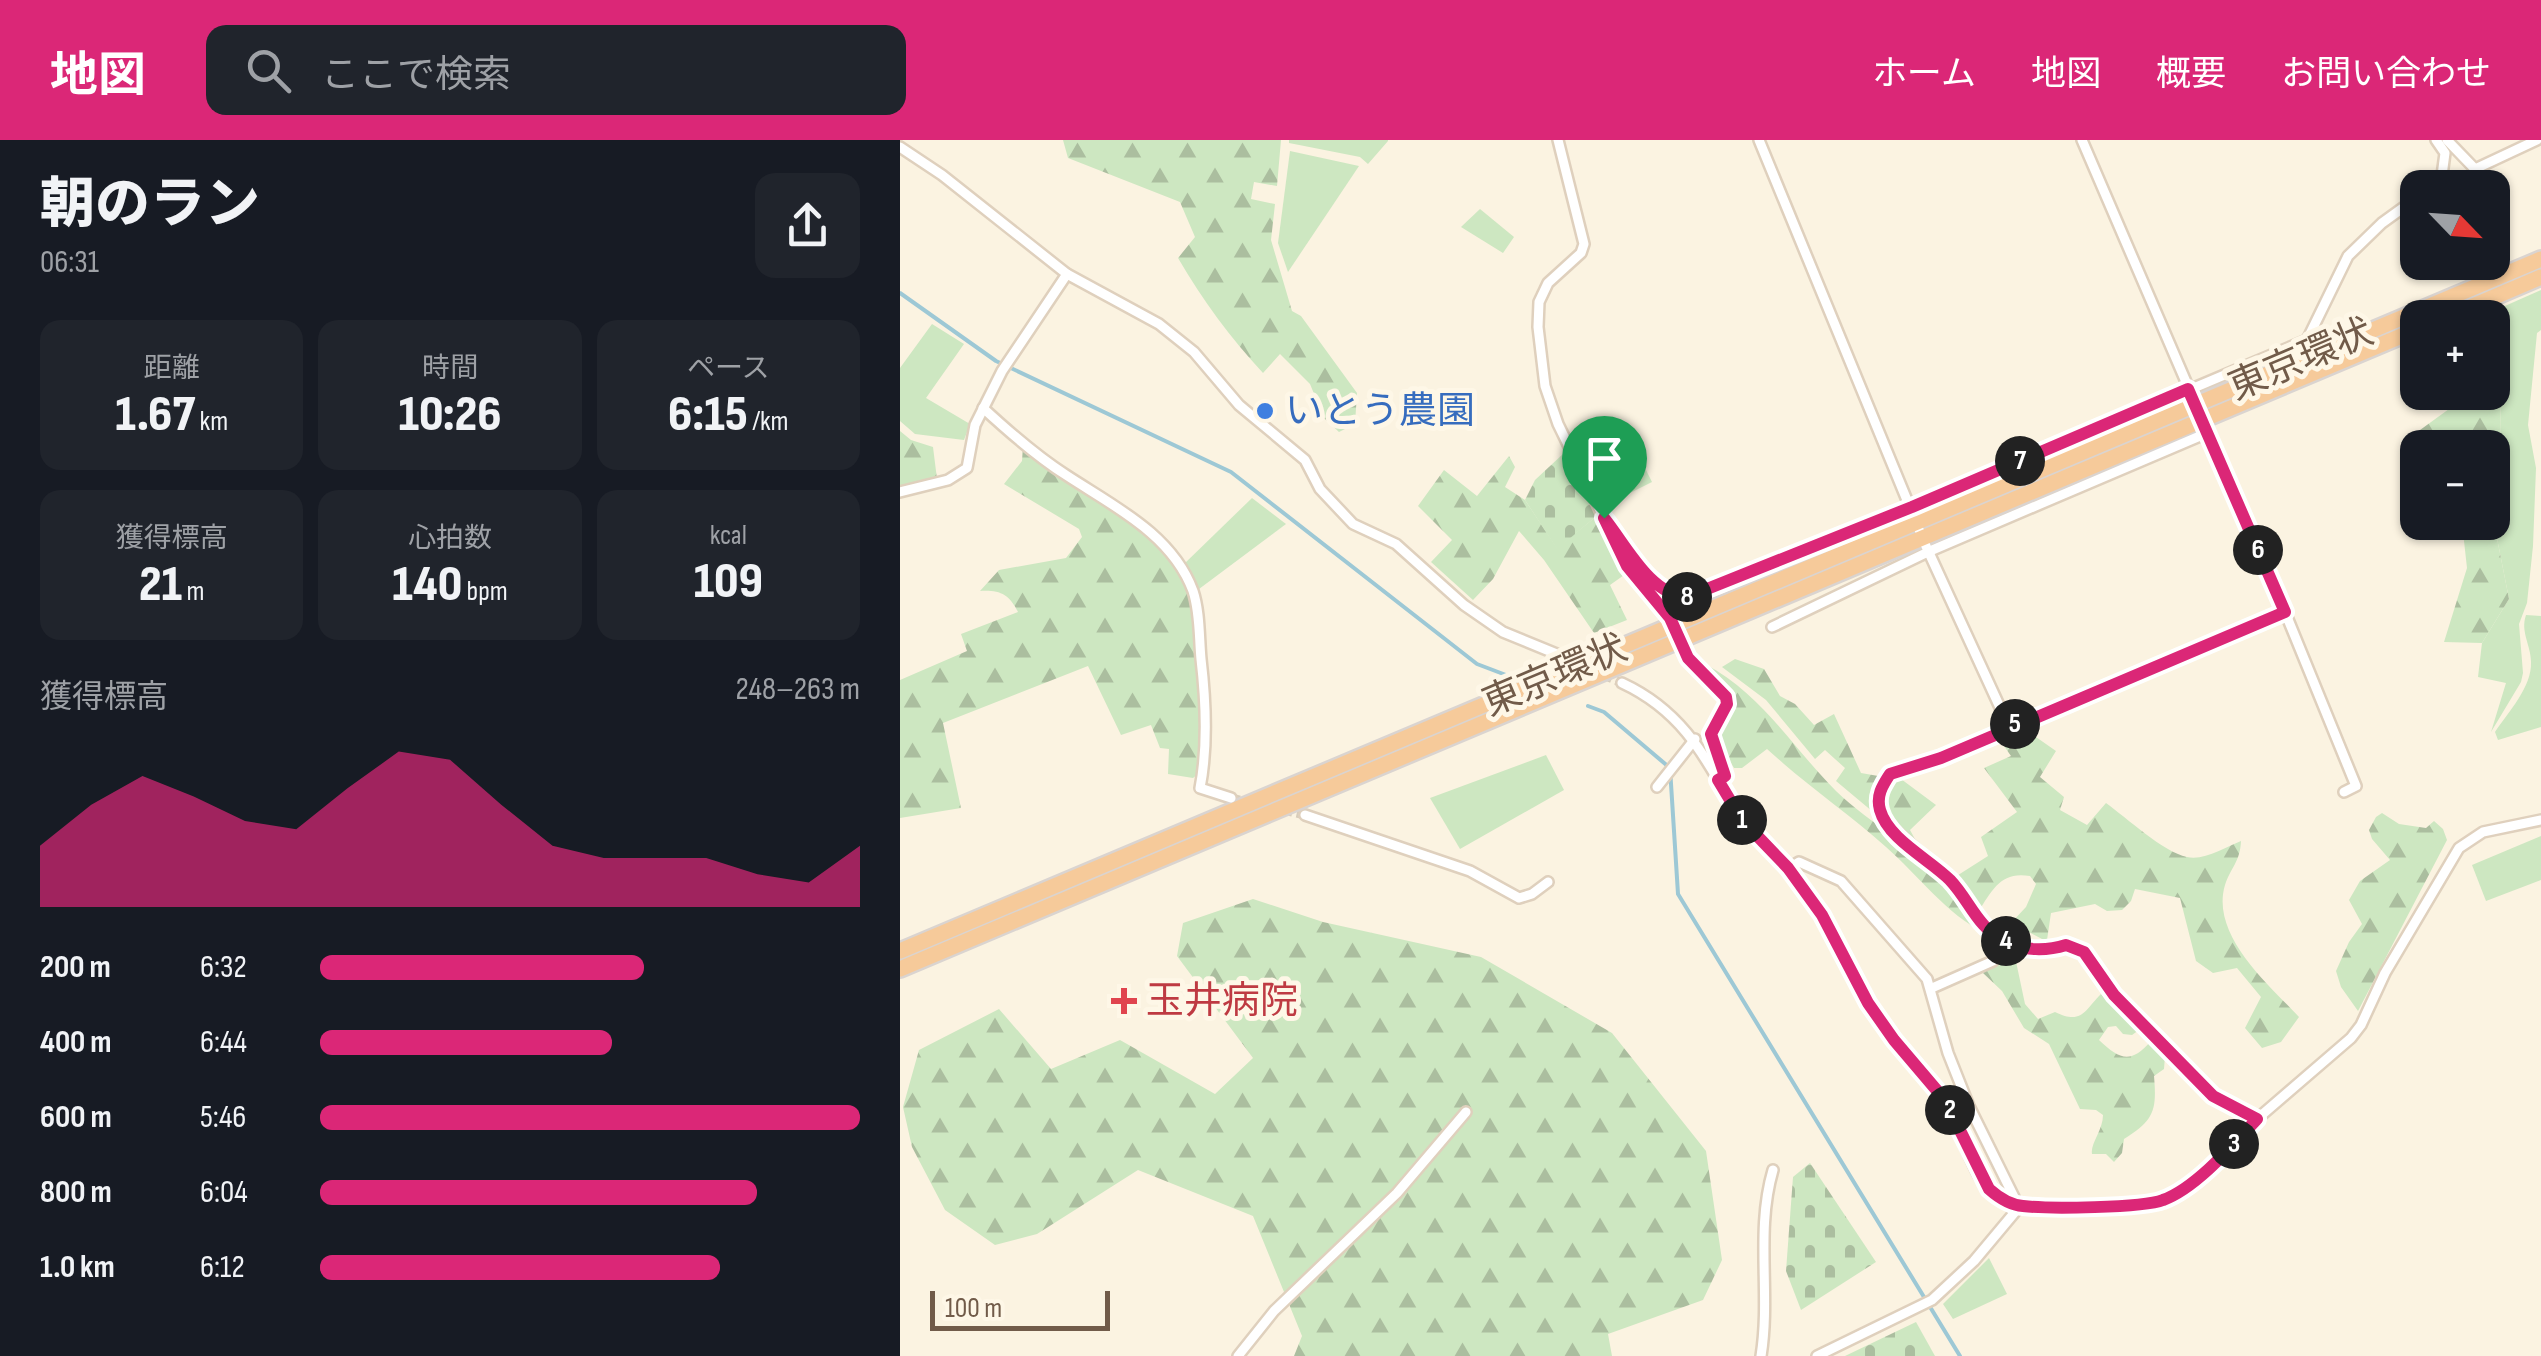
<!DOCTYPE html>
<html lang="ja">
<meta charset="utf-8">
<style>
body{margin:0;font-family:"Sofia Sans Condensed","Noto Sans JP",sans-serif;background:#20242c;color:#f1f3f6;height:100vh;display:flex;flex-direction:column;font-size:38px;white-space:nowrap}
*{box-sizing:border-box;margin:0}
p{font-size:32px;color:#9ea1a6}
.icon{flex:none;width:55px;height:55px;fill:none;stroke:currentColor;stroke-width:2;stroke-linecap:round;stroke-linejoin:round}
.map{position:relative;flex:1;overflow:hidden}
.details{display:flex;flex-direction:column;background:#171b24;width:900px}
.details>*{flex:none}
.needle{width:65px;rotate:115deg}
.buttons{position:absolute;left:1500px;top:30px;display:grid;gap:20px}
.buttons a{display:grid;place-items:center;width:110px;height:110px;border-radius:20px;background:#171b24;box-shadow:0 2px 8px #0004;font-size:50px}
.scale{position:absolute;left:30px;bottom:25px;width:180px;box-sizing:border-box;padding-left:10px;border:5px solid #715b49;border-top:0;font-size:28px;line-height:35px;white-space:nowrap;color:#715b49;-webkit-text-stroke:8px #fef7e7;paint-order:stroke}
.pin{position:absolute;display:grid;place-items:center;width:85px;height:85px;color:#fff;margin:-102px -42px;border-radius:50% 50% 50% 0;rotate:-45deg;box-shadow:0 0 10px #0007}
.pin .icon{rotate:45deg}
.km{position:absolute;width:50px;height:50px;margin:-25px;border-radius:50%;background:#222;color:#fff;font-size:28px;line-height:50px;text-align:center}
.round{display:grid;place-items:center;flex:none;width:105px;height:105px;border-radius:20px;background:#20242c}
.head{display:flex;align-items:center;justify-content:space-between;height:170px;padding:0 40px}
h1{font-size:55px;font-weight:800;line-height:75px}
.metrics{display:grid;grid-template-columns:repeat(3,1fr);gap:15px;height:170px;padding:10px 40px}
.metrics div{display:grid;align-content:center;border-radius:20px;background:#20242c;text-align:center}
.metrics b{font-size:50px;font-weight:800}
.metrics small{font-size:28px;font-weight:400}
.metrics p{font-size:28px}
.chart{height:280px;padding:20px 40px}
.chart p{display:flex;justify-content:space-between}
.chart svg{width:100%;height:180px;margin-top:10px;fill:#db2777;opacity:.7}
ul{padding:0 40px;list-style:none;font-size:32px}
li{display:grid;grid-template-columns:160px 120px 1fr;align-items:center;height:75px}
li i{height:25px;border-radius:12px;background:#db2777}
header{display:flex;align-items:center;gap:60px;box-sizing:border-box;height:140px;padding:0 50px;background:#db2777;color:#fff}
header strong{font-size:48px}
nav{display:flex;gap:55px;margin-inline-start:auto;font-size:35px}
.search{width:700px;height:90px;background:#20242c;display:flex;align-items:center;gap:25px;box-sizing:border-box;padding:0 35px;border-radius:20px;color:#9ea1a6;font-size:38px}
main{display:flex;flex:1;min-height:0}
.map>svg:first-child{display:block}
</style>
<header>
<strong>地図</strong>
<div class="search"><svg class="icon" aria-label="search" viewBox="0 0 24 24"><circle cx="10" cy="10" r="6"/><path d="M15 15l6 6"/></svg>ここで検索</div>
<nav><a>ホーム</a><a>地図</a><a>概要</a><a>お問い合わせ</a></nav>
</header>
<main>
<section class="details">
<div class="head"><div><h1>朝のラン</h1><p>06:31</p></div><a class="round"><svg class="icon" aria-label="share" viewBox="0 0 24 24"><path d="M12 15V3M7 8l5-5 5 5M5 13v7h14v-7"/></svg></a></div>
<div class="metrics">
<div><p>距離</p><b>1.67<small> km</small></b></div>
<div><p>時間</p><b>10:26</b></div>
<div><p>ペース</p><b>6:15<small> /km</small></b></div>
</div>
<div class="metrics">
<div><p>獲得標高</p><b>21<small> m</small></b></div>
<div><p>心拍数</p><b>140<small> bpm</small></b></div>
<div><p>kcal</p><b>109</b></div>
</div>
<div class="chart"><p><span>獲得標高</span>248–263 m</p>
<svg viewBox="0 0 160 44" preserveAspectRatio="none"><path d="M0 44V29L10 19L20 12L30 17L40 23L50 25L60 15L70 6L80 8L90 19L100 29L110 32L120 32L130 32L140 36L150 38L160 29V44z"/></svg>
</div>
<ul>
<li><b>200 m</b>6:32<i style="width:60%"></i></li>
<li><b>400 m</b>6:44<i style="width:54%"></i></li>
<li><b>600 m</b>5:46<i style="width:100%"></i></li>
<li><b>800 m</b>6:04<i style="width:81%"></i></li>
<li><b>1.0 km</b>6:12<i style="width:74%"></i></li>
</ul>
</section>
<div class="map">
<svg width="1641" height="1216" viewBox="0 0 1641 1216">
<defs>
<pattern id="forest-firs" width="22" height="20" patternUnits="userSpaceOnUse" patternTransform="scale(2.5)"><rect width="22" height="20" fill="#cde7c1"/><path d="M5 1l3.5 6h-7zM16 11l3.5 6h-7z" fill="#abbe9f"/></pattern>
<pattern id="cemetery-stones" width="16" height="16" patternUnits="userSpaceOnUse" patternTransform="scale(2.5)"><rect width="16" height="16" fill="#cde7c1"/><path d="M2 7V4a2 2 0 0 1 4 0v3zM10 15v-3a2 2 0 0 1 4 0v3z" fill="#abbe9f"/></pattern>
</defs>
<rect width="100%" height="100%" fill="#fbf3e1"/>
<g fill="#cde7c1">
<path d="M 389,0 L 488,0 L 488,1 L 468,24 L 460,17 L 389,3 Z"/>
<path d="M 390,11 L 459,26 L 388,132 L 378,103 Z"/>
<path d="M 580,69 L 614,97 L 603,113 L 561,87 Z"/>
<path d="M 1641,150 L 1641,190 L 1637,193 L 1628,285 L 1636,328 L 1633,406 L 1627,463 L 1619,484 L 1623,533 L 1621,542 L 1591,592 L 1606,543 L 1578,537 L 1582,503 L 1609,459 L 1595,388 L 1601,323 L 1600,181 L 1580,177 Z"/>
<path d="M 32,184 L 64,204 L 26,258 L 70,284 L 64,300 L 15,294 L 0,281 L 0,228 Z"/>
<path d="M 352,358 L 386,384 L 295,452 L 283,425 Z"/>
<path d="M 1626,475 L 1641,476 L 1641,587 L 1598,600 L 1595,592 C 1609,571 1632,547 1631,522 C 1631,505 1620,492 1626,475 Z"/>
<path d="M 646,615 L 664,650 L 560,709 L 530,658 Z"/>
<path d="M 1641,696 L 1641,740 L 1586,761 L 1572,725 Z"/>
<path d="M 1089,1118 L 1107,1154 L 1053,1179 L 1043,1164 Z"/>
</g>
<g fill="url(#forest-firs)">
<path d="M 163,0 L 381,0 L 377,46 L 354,42 L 351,59 L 375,64 L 371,100 L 392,171 L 401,176 L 457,253 L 455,284 L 439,292 L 424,278 L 410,244 L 380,214 L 363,233 C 330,197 303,161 278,118 L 295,97 L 280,62 L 168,18 Z"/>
<path d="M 1593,179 L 1600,180 L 1601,323 L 1595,388 L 1609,459 L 1582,503 L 1544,502 L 1567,428 L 1562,383 L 1592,382 L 1592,308 L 1554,307 L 1551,292 L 1511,309 L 1509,298 L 1549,269 L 1554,253 L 1592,252 Z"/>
<path d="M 0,291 L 11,300 L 33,307 L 37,339 L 0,348 Z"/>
<path d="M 123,306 C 173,341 276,395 292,457 C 297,479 297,504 298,526 C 301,560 304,601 298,634 L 293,638 L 268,634 L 269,609 L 260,608 L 251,585 L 221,595 L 188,526 L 43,583 L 61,668 L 0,678 L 0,540 L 67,511 L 61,494 L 118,472 C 109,454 100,450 80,451 L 99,430 L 166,418 L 182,397 L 179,389 L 104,344 L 122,321 Z"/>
<path d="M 609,316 L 615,327 L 605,347 L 625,360 L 657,408 L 698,375 L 727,433 L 710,445 L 727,480 L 694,493 L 644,420 L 619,391 L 593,439 L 573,460 L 531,422 L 552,400 L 518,366 L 544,330 L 577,356 Z"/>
<path d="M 835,519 L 864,529 L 880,556 L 895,564 L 914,585 L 934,574 L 961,633 L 984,637 L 979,677 L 936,641 L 945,628 L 925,610 L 915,619 L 866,560 L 822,527 Z"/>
<path d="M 805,524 C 863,555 891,606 936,651 C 971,685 1017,707 1049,744 C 1062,759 1068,776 1085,793 C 1047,775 1018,735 986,707 C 948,673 905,644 867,609 L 842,628 L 834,628 L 815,596 C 837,553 831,561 805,524 Z"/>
<path d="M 1123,588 L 1156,611 L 1140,637 L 1164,657 L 1160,670 L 1187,685 L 1206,663 C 1227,678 1263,712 1287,717 C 1304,721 1326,707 1341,701 C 1340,722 1331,727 1325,745 C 1310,795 1369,845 1399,877 L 1381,902 L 1362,908 L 1345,888 L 1361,857 L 1337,828 L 1313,833 L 1296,821 L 1280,758 L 1235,749 L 1231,761 L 1222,770 L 1207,771 L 1195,764 L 1151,773 L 1147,800 L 1142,799 L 1111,783 L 1126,767 L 1136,744 L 1130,736 C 1101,731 1093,749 1078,772 L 1055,737 L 1088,716 L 1081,697 L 1117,672 L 1084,628 L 1111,616 L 1099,599 Z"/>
<path d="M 1001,639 L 1036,665 L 1010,690 L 1021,710 C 1006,696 951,649 1001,639 Z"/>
<path d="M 1482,673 L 1499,684 L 1526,688 L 1534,681 L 1543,689 L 1547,700 L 1458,871 L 1441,847 L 1436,831 L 1449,802 L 1462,784 L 1449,760 L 1460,741 L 1490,720 L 1472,699 L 1469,690 L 1476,677 Z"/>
<path d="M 353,759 L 423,782 L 581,817 L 712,893 L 806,1011 L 822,1120 L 803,1160 L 708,1194 L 712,1216 L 394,1216 L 402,1196 L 353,1076 L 238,1030 L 137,1094 L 95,1105 L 45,1070 L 12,1007 L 3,967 L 19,910 L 99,869 L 151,929 L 220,900 L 315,954 L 353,918 L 277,816 L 283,783 Z"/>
<path d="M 1105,812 L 1114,812 L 1125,864 L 1138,879 L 1155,872 C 1182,885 1184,871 1201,854 L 1239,890 L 1232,895 L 1223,894 L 1216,886 L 1208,887 L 1199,900 C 1220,920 1231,924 1251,901 L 1265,916 L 1264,929 L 1254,936 C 1257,971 1254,980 1224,999 L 1222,1013 L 1214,1022 L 1206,1014 L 1192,1014 C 1190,1004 1203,990 1203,975 L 1196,970 L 1180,969 L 1149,904 L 1124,888 L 1102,851 L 1083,833 Z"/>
</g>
<g fill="url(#cemetery-stones)">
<path d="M 664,313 L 698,375 L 657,409 L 625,360 L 635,340 Z"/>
<path d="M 741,320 L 752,342 L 704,366 L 694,344 Z"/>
<path d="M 910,1023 L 976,1122 L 901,1170 L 886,1131 L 893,1037 Z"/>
<path d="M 1016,1182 L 1035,1216 L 945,1216 Z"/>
</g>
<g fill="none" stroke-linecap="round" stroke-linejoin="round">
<g stroke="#9dc8d5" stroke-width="4">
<path d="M 0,153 L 96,221 L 331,332 L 577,524 L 606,535"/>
<path d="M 688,566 L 704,572 L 770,628 L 778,754 L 1060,1216"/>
</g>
<g stroke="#d8cdbb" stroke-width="9" stroke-dasharray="9 4.5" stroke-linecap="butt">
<path d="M 679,524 L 722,543"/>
<path d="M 331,658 L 405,675"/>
</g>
<g stroke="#dfd0bd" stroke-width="14">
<g id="minor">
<path d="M 658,0 L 684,104 L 681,113 L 648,143 L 639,162 L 638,187 L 645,246 L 658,284 L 727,426 L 770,477 L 788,518 L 826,557 L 826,567 L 811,594 L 825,636 L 818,640"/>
<path d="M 859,0 L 1025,404 L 1109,587"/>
<path d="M 1182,0 L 1385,472 L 1456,646 L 1444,652"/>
<path d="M 1547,0 L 1575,29 L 1637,0"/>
<path d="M 0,7 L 42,35 L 167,134 L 259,184 L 294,212 L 339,265 L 405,320 L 420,349 L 453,384 L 496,404 L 564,465 L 603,492 L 664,517"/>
<path d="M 1533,48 L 1541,43 L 1545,13 L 1536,0"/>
<path d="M 83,268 C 109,292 136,316 166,335 C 213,366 272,394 293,451 C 300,472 299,498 301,519 C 306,562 308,607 300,648 L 331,658"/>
<path d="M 0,352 L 48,340 L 67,328 L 75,285 L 102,231 L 167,134"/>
<path d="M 704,378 C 726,405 750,455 787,457 L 1012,367 L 1407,200 L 1448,116 L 1482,83 L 1518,57"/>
<path d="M 872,487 L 1030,411 L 1307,293"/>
<path d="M 722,543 C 778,569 802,610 830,661"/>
<path d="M 757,647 L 795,599"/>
<path d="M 405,675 L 570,731 L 619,758 L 632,754 L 648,742"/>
<path d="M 888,729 L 899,722 L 941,741 L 1027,839 L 1048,913 L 1069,966 L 1114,1057"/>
<path d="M 1032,848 L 1093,821 L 1106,802"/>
<path d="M 1357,979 L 1313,956 L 1214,855 L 1183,813 L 1166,805 L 1153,809 L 1121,807 L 1090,792 L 1072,774 L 1052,742 L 984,680 L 978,666 L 979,654 L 990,634 L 1041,617 L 1385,472"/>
<path d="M 1265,1060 L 1323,1017 L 1357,979 L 1451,898 L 1461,885 L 1485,833 L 1559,708 L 1583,692 L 1641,680"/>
<path d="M 338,1216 L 374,1171 L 497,1053 L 566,972"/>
<path d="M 861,1216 C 871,1154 855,1091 873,1030"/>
<path d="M 917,1216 L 1032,1160 L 1074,1121 L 1120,1066"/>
</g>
</g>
<g stroke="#dfd0bd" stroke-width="16">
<path id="tertiary" d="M 830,661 C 851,695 881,717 904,748 C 930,783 946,824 968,862 C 989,897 1019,925 1043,958 C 1061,984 1075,1043 1098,1057 C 1127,1075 1229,1066 1265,1060"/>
</g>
<g stroke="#dad4d0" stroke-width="20">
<g id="trunk">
<path d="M 1545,178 L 1641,137"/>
<path d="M 0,811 L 1641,119"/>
<path d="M 0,829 L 1518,189"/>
</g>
</g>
<use href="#minor" stroke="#fff" stroke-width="9"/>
<use href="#tertiary" stroke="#fff" stroke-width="11"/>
<use href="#trunk" stroke="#f6ca9a" stroke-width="15"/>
</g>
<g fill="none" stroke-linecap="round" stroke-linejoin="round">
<g stroke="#fff" stroke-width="20">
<path id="route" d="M 1288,249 L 1385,472 L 1041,618 L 990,634 C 982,646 976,656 980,670 C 988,699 1029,719 1050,740 C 1070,761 1077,788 1106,802 C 1124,811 1147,811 1166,805 L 1184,812 L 1214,855 L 1313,956 L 1357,979 C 1333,1005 1296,1048 1263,1060 C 1243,1068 1147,1069 1123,1066 C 1110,1065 1098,1057 1089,1049 L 1045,960 L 994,900 L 968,863 L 922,775 L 888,728 L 842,680 L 818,640 L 825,636 L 811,594 L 827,564 L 826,557 L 788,518 L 770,478 L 727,426 L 704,378 C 726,405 750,455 787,457 L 1012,367 Z"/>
</g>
<use href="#route" stroke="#db2777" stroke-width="12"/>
</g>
<circle fill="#3f7fe0" stroke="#fef7e7" stroke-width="4" cx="365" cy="271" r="10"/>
<path fill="#e0444e" stroke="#fef7e7" stroke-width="4" d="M219 846h10v10h10v10h-10v10h-10v-10h-10v-10h10z"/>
<g text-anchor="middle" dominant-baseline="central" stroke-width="10" stroke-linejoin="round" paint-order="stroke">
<g font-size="38" fill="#715b49" stroke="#fef7e7">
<text transform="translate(1401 220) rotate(-23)">東京環状</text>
<text transform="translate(655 536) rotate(-23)">東京環状</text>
</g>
<g font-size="38" fill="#366cbe" stroke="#fef7e7" text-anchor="start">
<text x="385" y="271">いとう農園</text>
</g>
<g font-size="38" fill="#be3a42" stroke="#fef7e7" text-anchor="start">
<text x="246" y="861">玉井病院</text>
</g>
</g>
</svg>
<div class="buttons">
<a><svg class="needle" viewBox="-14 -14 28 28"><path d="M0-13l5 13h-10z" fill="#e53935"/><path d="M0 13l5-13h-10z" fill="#9ea1a6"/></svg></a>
<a>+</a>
<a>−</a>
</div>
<div class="scale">100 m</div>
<div class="pin" style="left:704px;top:378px;background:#1e9e55"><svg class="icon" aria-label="arrive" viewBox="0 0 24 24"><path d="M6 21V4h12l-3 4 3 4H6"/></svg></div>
<b class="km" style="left:842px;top:680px">1</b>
<b class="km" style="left:1050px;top:970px">2</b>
<b class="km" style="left:1334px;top:1004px">3</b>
<b class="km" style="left:1106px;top:801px">4</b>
<b class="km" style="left:1115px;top:584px">5</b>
<b class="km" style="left:1358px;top:410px">6</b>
<b class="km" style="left:1120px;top:321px">7</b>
<b class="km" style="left:787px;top:457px">8</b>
</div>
</main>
